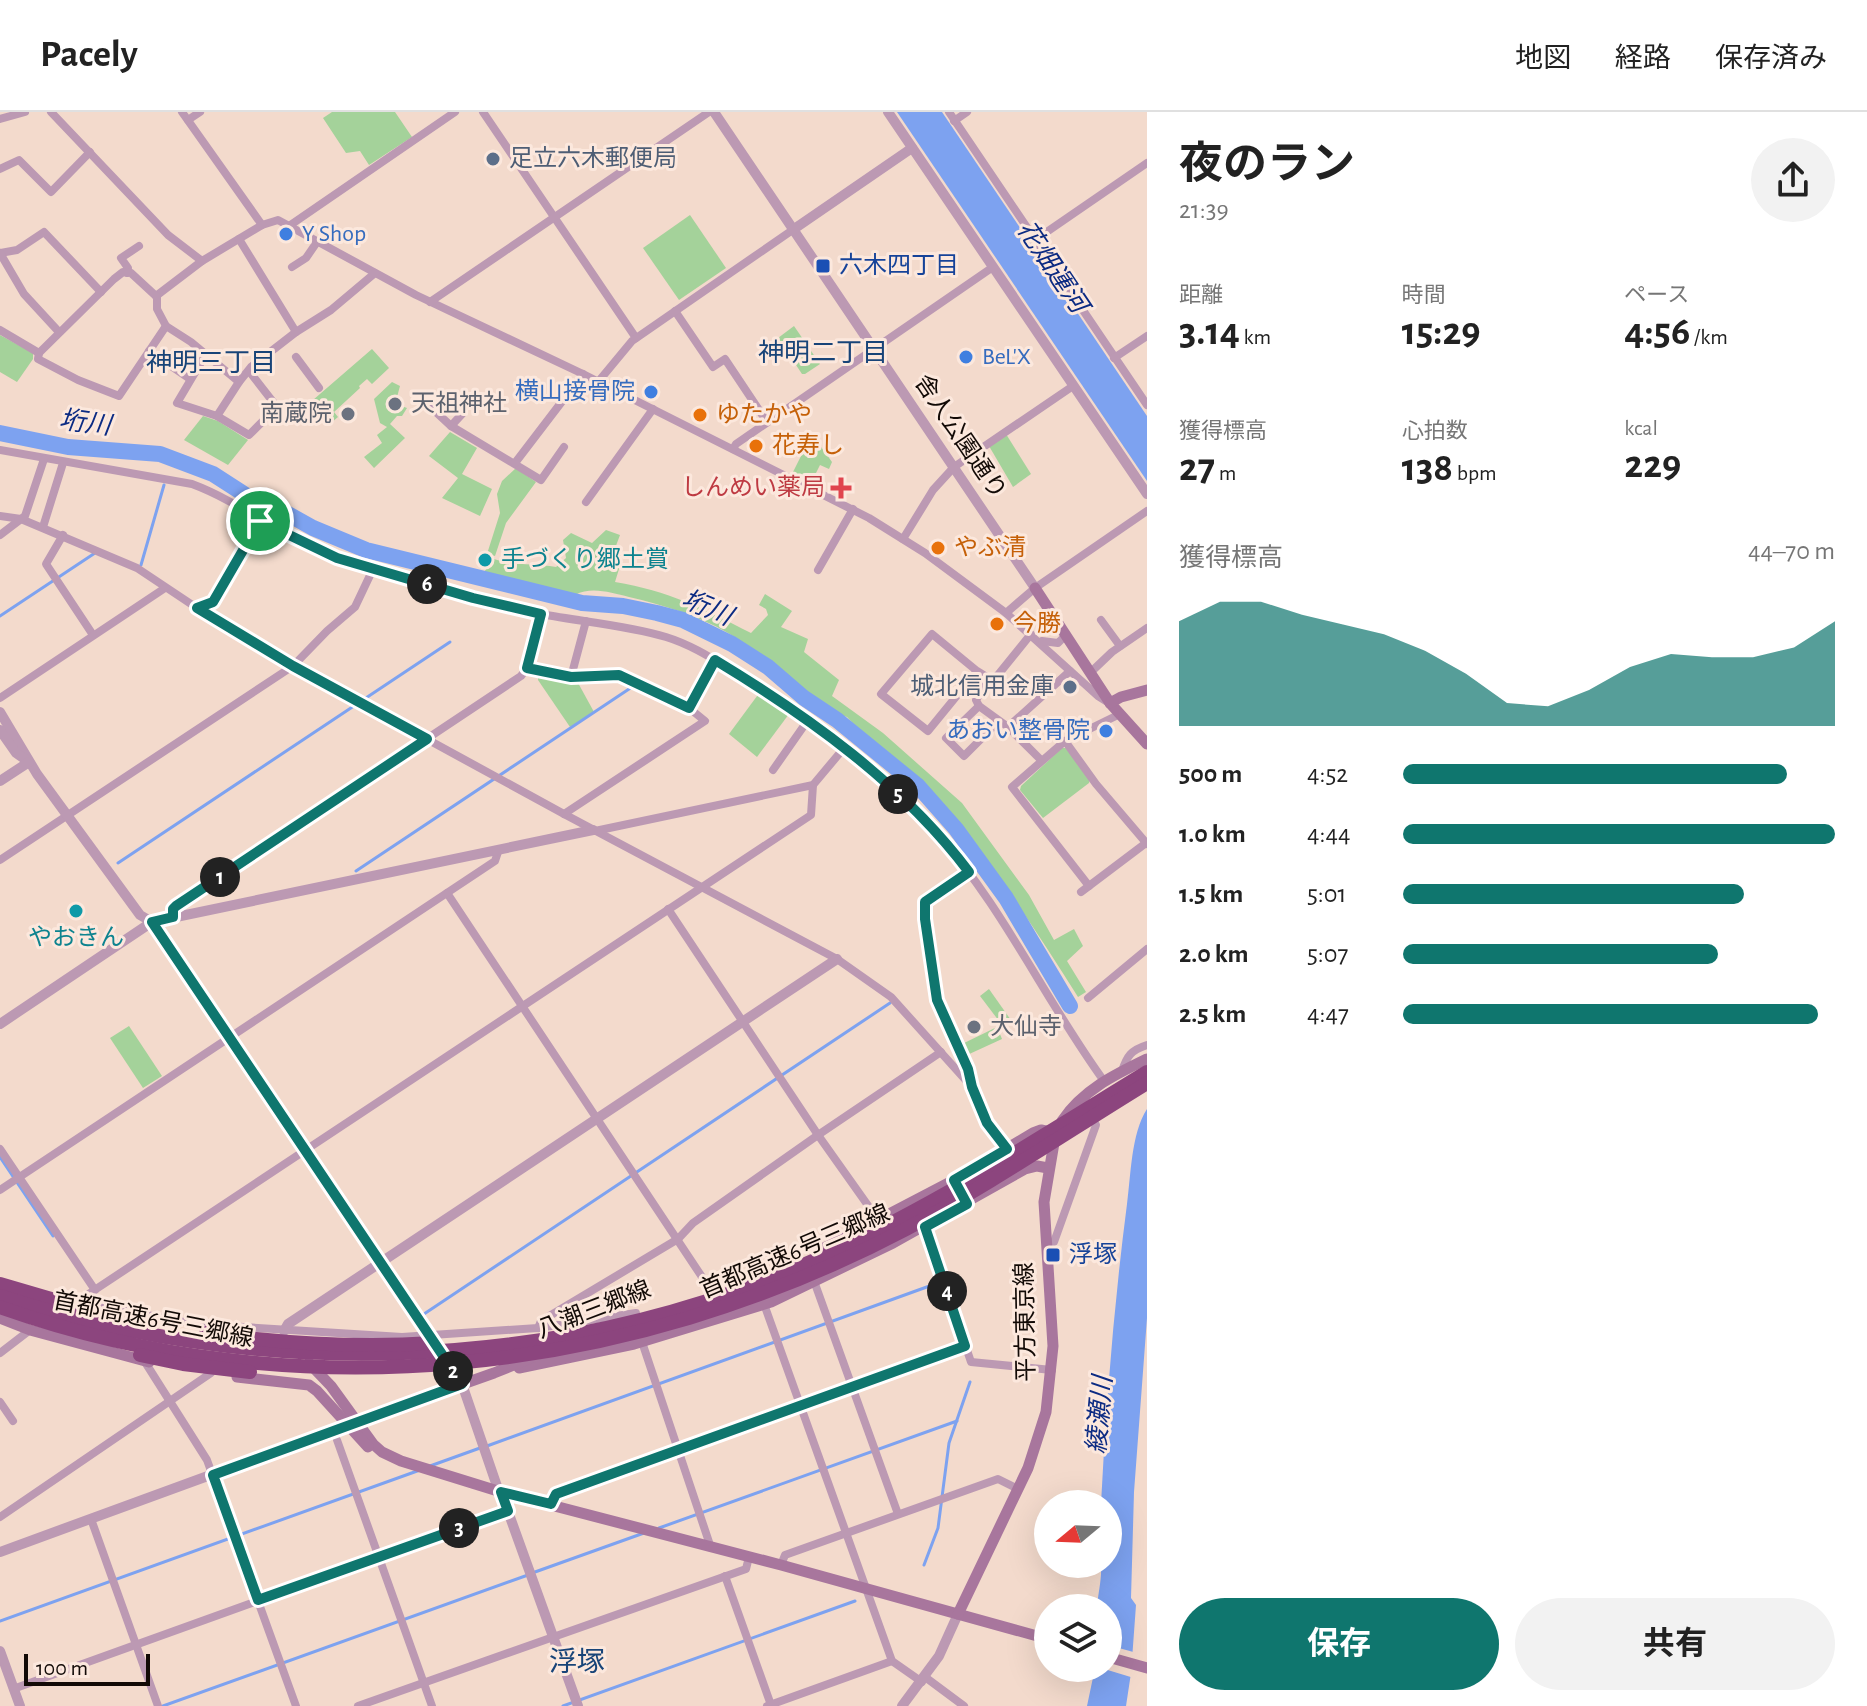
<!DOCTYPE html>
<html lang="ja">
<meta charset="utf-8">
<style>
body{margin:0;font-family:"Alegreya Sans","Noto Sans JP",sans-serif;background:#f2f2f2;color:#222;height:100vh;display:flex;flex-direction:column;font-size:30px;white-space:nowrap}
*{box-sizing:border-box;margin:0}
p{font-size:26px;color:#767676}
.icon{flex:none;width:44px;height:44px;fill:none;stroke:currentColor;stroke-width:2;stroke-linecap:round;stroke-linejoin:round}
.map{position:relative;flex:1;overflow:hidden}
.panel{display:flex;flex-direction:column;background:#fff;width:720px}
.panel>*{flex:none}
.needle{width:52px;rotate:251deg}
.tools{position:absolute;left:1034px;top:1378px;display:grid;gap:16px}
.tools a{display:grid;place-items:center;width:88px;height:88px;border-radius:50%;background:#fff;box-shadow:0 8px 32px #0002;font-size:40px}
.scale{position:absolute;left:24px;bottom:20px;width:126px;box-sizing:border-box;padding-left:8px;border:4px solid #120a06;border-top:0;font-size:22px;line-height:28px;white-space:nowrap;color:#120a06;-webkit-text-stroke:6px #fce8dd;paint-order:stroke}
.pin{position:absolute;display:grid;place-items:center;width:68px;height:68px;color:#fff;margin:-34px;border:4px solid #fff;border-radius:50%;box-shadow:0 2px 8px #0007}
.km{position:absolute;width:40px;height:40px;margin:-20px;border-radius:50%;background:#222;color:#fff;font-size:22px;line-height:40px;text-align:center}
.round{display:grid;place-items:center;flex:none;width:84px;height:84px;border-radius:42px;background:#f2f2f2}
.summary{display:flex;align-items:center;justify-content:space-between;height:136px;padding:0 32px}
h1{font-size:44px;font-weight:700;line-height:60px}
.stats{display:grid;grid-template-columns:repeat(3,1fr);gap:12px;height:136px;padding:8px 32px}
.stats div{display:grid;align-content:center}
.stats b{font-size:40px;font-weight:700}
.stats small{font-size:22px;font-weight:400}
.stats p{font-size:22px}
.chart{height:224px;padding:16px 32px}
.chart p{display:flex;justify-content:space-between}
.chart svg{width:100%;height:144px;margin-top:8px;fill:#0f766e;opacity:.7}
.cta{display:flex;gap:16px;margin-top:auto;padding:16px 32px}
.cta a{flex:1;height:92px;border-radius:48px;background:#0f766e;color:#fff;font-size:32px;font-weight:700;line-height:92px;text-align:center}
.cta a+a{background:#f2f2f2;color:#222}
ul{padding:0 32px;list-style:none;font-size:26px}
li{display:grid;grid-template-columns:128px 96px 1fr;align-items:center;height:60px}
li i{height:20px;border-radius:10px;background:#0f766e}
header{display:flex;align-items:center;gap:48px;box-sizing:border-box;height:112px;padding:0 40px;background:#fff;border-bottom:2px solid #e0e0e0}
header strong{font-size:38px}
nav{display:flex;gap:44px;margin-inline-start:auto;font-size:28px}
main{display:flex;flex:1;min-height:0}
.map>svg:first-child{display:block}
</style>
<header>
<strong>Pacely</strong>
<nav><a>地図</a><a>経路</a><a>保存済み</a></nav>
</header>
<main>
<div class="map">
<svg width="1147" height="1594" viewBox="0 0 1147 1594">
<rect width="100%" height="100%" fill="#f3dacc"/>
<g fill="#a4d29a">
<path d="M 332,0 L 395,0 L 412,25 L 369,53 L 360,39 L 346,41 L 323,6 Z"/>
<path d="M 690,103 L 726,156 L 679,188 L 643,136 Z"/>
<path d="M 794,214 L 820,252 L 805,262 L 802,262 L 778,226 Z"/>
<path d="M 0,223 L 33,241 L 33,247 L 17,270 L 0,260 Z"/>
<path d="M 372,237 L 389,256 L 372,272 L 367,267 L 359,274 L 360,276 L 334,300 L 338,305 L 331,311 L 313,288 Z"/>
<path d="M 392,270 L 400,274 L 397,285 L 393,287 L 393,291 L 407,296 L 402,304 L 397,304 L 390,312 L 405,326 L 374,356 L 364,345 L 382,331 L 377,323 L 387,315 L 380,311 L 374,287 Z"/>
<path d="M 203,304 L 218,309 L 248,328 L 228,353 L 184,328 Z"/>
<path d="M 450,320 L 477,336 L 462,362 L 492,377 L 480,404 L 442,386 L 458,366 L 429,344 Z"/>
<path d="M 1006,322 L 1031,362 L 1013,375 L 989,334 Z"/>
<path d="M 819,332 L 832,350 L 829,357 L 820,353 L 812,369 L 793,360 L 805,336 Z"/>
<path d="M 516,356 L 536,370 L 506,411 L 495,444 L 487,442 L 500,401 L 497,382 L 502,369 Z"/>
<path d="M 606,418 L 620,423 L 614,439 L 623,444 L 615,470 C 669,479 702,496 751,521 L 768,503 L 766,497 L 759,493 L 765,482 L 792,499 L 781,515 L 808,527 L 804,540 L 839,568 L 832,584 L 883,621 L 962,691 L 1029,783 L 1054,828 L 1074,817 L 1083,834 L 1067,849 L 1086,880 L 1078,885 C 1036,818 987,743 933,685 C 907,656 873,634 847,605 L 831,600 C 797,574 765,543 728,521 C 697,503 663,493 629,485 C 611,481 592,474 575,483 L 484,460 L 494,447 C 515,454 534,451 556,455 L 566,446 L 563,428 L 571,421 L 592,431 Z"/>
<path d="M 538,563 L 577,569 L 594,600 L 570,615 L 538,568 Z"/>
<path d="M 760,580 L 789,602 L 757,645 L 729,622 Z"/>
<path d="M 1062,636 L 1066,636 L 1090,667 L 1089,671 L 1043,706 L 1020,678 L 1021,674 Z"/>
<path d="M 989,877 L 1013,911 L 1002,913 L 980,884 Z"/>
<path d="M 129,914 L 162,964 L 143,976 L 110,926 Z"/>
<path d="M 997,915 L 1002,927 L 965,944 L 960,933 Z"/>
</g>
<g fill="#7da2f0">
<path d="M 897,0 L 942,0 L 1147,304 L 1147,369 Z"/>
<path d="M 1147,997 L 1147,1206 L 1134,1380 L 1131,1486 L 1136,1493 L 1131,1561 L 1126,1594 L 1087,1594 L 1095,1556 L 1108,1556 L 1108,1496 L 1097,1496 C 1098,1480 1102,1468 1101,1452 L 1108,1452 L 1108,1392 L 1101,1392 C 1106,1292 1114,1192 1127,1092 C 1131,1063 1131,1022 1147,997 Z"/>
</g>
<path fill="#f3dacc" d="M 1108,1533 L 1137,1541 L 1134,1566 L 1101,1556 L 1108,1556 Z"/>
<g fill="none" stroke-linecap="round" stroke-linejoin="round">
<g stroke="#7da2f0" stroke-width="3">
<path d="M 141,453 L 164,373"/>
<path d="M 0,504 L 95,441"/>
<path d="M 118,751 L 450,530"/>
<path d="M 356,759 L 635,573"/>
<path d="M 0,1045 L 53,1124"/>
<path d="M 421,1204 L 890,891"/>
<path d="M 487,1334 L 935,1172"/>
<path d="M 430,1354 L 480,1336"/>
<path d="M 659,1416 L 957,1309"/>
<path d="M 924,1453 L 938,1416 L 949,1331 L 970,1270"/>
<path d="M 535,1460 L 644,1421"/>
<path d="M 0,1509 L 420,1358"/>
<path d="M 163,1594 L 528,1463"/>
<path d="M 563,1594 L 855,1489"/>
</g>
<path stroke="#7da2f0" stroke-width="16" d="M 0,321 L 68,335 L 160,342 L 213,362 L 255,389 L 279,397 L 313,416 L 366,438 L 582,491 L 623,494 L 657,501 L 683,508 L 732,532 L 768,555 L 804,586 L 837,608 L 918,674 L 956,717 L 1006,786 L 1070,894"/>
<g stroke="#bc99b3" stroke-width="8">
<path d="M 51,0 L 168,123 L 202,149"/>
<path d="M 182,0 L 262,113"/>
<path d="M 483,0 L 636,226"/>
<path d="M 949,0 L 1147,293"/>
<path d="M 0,7 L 25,0"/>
<path d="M 188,8 L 200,0"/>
<path d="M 954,9 L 967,0"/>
<path d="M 0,57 L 19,48 L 51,80 L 90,40"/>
<path d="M 289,114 L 455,0"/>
<path d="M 1035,128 L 1147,51"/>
<path d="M 0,141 L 17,138 L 44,120 L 101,180"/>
<path d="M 0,141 L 24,182 L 59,220"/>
<path d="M 292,155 L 306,146 L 317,130"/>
<path d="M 127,161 L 128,156 L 121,146 L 139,134"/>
<path d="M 156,184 L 202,149 L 262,113 L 278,108 L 416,183 L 583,262 L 869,406 L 925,441 L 1006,501 L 1098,584 L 1106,589"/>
<path d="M 430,190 L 709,0"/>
<path d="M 675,199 L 713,255 L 725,247 L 767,310"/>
<path d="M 0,218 L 39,241 L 114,167 L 123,160 L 131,161 L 157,185 L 157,197 L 166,214 L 191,230 L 239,270"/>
<path d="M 296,220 L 331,198 L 375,161"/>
<path d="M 149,239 L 190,267"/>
<path d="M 39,241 L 38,247 L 78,268 L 119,284 L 166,214"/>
<path d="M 206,242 L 177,291 L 217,304 L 249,323 L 277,295 L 249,259"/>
<path d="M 296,245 L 319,276"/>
<path d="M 1114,246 L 1147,224"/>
<path d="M 598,270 L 632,229 L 794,117"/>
<path d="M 423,288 L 451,314 L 541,368 L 564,335"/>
<path d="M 217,304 L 239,270 L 251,255 L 296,220 L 239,127"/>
<path d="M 451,314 L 463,301"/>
<path d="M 733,337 L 736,332 L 993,155"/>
<path d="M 0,338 L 192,372 C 243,391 285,428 337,446 C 403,468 473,488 541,502 C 583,510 626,513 666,525 C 692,533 713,547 736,561 C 808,604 879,656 935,719 C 1002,793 1045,888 1104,969"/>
<path d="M 515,351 L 583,262"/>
<path d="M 586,390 L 653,297"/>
<path d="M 0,404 L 21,407 L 137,456 L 197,496 L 293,554 L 564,702 L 837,847 L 891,885 L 972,975"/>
<path d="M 43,415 L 63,351"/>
<path d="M 0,423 L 25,404 L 44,347"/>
<path d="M 63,423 L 46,452 L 93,523"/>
<path d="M 903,427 L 933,378 L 954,355 L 1073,274"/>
<path d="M 818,458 L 853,397"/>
<path d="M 197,496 L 213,490 L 260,409"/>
<path d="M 1006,501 L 1035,476 L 1147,399"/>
<path d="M 1101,508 L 1120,534"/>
<path d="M 1042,529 L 1058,531 L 1066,523"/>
<path d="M 527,556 L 571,565 L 619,563 L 689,596 L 705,609 L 564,702"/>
<path d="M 977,559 L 932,522 L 881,582 L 928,619 L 977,559 L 993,569 L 1031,522"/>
<path d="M 1091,560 L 1112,540 L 1147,516"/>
<path d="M 571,565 L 586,509"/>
<path d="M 991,570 L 986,572 L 976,588 L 979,594 L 1008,615 L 1041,648"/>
<path d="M 0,586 L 165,476"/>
<path d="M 979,594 L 946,626 L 964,644 L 998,610"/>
<path d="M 689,596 L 715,548"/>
<path d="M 1120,602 L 1065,629 L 1096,672 L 1147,732"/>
<path d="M 1008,615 L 1070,559"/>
<path d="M 1065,629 L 1012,675 L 1089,774"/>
<path d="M 773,658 L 808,608"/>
<path d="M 595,719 L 813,673 L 844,636"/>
<path d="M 0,748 L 293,554 L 327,519 L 355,495 L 373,457"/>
<path d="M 969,760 L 925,790 L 925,807 L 937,888 L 968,957 L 972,975 L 987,1011 L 1007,1037"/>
<path d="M 1081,780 L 1146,731"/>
<path d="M 447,781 L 712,1180"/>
<path d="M 668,797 L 818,1023 L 879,1109"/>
<path d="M 173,805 L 173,797 L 176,794 L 521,564 L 527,556 L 541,502"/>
<path d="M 152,810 L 429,1225"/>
<path d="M 1088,886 L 1147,837"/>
<path d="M 1122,959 C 1127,944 1131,938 1147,933"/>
<path d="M 0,1037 L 95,1178"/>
<path d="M 0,1078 L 495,749 L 498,740"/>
<path d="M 925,1115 L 971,1250 L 1052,1258"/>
<path d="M 1046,1133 L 1054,1130 L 1096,1013 L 1091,1004"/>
<path d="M 814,1169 L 898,1402"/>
<path d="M 78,1189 L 811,703 L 813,673"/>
<path d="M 764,1192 L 892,1549 L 922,1570"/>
<path d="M 93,1193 L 195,1212 L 402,1225 L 538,1216 L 636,1201"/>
<path d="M 538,1216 L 541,1209 L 678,1127 L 693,1111 L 818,1023 L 941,940"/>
<path d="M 642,1230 L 711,1436"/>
<path d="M 0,1241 L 30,1218"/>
<path d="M 145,1250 L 207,1348 L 296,1594"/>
<path d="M 0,1290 L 13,1309"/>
<path d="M 337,1328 L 432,1594"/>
<path d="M 551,1392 L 556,1382 L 965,1234"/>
<path d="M 0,1405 L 211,1261"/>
<path d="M 91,1407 L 158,1594"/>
<path d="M 781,1453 L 785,1443 L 998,1367 L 1018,1377"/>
<path d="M 725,1464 L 771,1593"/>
<path d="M 925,1565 L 964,1594"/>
<path d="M 13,1577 L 508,1399"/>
<path d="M 358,1594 L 746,1457 L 749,1445"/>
<path d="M 767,1594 L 892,1549"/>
</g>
<g stroke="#bc99b3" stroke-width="10">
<path d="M 714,0 L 1035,476"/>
<path d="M 888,0 L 1147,382"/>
<path d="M 794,117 L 912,36"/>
<path d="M 0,600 L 37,662 L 140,803 L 152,810"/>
<path d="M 0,618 L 16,641 L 29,650"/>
<path d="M 0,669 L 29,650"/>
<path d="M 0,912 L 152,810 L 593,718"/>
<path d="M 284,1219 L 288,1212 L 837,847"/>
<path d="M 446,1249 L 462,1272 L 499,1380"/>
<path d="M 501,1380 L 578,1594"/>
<path d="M 0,1440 L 347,1313"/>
<path d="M 0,1539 L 20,1594"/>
<path d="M 902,1594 L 939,1544 L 958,1502"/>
</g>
<g stroke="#a8769d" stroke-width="11">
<path d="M 1035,476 L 1110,591 L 1147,632"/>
<path d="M 1110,591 L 1121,585 L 1147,578"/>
<path d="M 1062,1009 C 1083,978 1114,963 1147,947"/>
<path d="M 820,1138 L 954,1068 L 1033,1021 L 1041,1018 L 1051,1020"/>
<path d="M 0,1206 L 30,1218 L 149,1250"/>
<path d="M 309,1251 L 331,1274 L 373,1332 L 382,1340 L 401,1349 L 501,1380 L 781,1453 L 1048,1527"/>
<path d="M 519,1256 L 634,1232 L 771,1190 L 893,1131 L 1025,1057 L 1037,1054 L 1048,1056"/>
<path d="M 237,1265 L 309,1273 L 317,1279 L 368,1335"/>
<path d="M 347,1313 L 494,1261 L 538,1243"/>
<path d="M 958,1502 L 1028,1356 L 1046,1300 L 1053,1234 L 1044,1090 L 1055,1025"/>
<path d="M 1108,1545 L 1147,1556"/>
</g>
<g stroke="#8c457e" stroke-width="14">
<path d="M 0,1172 L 99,1201"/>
<path d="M 0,1184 C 259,1269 549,1261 801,1154 C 923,1102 1034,1029 1147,960"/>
<path d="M 0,1195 C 298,1301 629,1263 906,1117 C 989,1073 1067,1020 1147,971"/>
<path d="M 206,1221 C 280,1231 359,1236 433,1231"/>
<path d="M 140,1243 L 183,1252 L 250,1260"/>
</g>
</g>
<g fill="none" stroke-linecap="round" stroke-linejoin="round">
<g stroke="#fff" stroke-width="16">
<path id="route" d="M 260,409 L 337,446 L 473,486 L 541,502 L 527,556 L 571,565 L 619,563 L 689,596 L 715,548 C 809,605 902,671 969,760 L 925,790 L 925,807 L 937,888 L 968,957 L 972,975 L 987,1011 L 1007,1037 L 954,1068 L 967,1092 L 925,1115 L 965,1234 L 556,1382 L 551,1392 L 501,1380 L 508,1399 L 258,1488 L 213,1363 L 462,1272 L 152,810 L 173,805 L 173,797 L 176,794 L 427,627 L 293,554 L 197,496 L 213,490 Z"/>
</g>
<use href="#route" stroke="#0f766e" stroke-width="10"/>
</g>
<g fill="#5c6f8a" stroke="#fce8dd" stroke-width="3">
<circle cx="493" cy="47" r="8"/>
<circle cx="1070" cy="575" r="8"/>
</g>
<g fill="#3f7fe0" stroke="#fce8dd" stroke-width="3">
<circle cx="286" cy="122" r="8"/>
<circle cx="966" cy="245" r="8"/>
<circle cx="651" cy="280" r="8"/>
<circle cx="1106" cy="619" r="8"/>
</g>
<g fill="#1a4fb4" stroke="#fce8dd" stroke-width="3">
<rect x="815" y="146" width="16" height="16" rx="4"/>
<rect x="1045" y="1135" width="16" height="16" rx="4"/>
</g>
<g fill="#6b7280" stroke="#fce8dd" stroke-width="3">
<circle cx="395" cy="292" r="8"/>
<circle cx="348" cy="302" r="8"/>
<circle cx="974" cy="915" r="8"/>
</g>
<g fill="#e8710a" stroke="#fce8dd" stroke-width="3">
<circle cx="700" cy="303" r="8"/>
<circle cx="756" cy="334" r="8"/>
<circle cx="938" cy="436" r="8"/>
<circle cx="997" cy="512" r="8"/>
</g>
<path fill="#e0444e" stroke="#fce8dd" stroke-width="3" d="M837 364h8v8h8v8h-8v8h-8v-8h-8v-8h8z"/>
<g fill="#0f9aa8" stroke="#fce8dd" stroke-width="3">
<circle cx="485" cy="448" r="8"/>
<circle cx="76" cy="799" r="8"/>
</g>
<g text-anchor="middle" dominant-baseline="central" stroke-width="6" stroke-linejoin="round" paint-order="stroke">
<g font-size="24" fill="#4e5e75" stroke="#fce8dd" text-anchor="start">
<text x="509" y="47">足立六木郵便局</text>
<text x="1054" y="575" text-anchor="end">城北信用金庫</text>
</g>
<g font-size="24" fill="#366cbe" stroke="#fce8dd" text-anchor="start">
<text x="302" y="122">Y Shop</text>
<text x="982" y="245">BeL'X</text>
<text x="635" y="280" text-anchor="end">横山接骨院</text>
<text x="1090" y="619" text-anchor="end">あおい整骨院</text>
</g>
<g font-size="24" fill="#164399" stroke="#fce8dd" text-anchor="start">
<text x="839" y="154">六木四丁目</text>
<text x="1069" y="1143">浮塚</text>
</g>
<g font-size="24" fill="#5b616d" stroke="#fce8dd" text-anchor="start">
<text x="411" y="292">天祖神社</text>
<text x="332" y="302" text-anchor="end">南蔵院</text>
<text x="990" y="915">大仙寺</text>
</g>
<g font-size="24" fill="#c56008" stroke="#fce8dd" text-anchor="start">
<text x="716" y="303">ゆたかや</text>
<text x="772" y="334">花寿し</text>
<text x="954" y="436">やぶ清</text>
<text x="1013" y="512">今勝</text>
</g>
<g font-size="24" fill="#120a06" stroke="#fce8dd">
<text transform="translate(960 325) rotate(56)">舎人公園通り</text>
<text transform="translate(795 1140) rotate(-23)">首都高速6号三郷線</text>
<text transform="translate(594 1198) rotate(-21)">八潮三郷線</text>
<text transform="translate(153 1208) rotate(11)">首都高速6号三郷線</text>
<text transform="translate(1026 1210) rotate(-91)">平方東京線</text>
</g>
<g font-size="24" fill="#be3a42" stroke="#fce8dd" text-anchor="end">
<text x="825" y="376">しんめい薬局</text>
</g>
<g font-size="24" fill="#0d838f" stroke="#fce8dd" text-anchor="start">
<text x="501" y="448">手づくり郷土賞</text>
<text x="76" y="826" text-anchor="middle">やおきん</text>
</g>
<g font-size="26" font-style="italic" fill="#0c2b83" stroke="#fce8dd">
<text transform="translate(1052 155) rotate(56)">花畑運河</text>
<text transform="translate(85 311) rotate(7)">垳川</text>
<text transform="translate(707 496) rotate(23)">垳川</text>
<text transform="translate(1100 1303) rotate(-85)">綾瀬川</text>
</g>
<g font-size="26" fill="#184478" stroke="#fce8dd">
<text x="823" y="241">神明二丁目</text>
<text x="211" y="251">神明三丁目</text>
</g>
<g font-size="28" fill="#184478" stroke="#fce8dd">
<text x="577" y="1551">浮塚</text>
</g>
</g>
</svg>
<div class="tools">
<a><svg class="needle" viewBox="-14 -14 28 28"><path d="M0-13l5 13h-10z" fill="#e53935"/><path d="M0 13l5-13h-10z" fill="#767676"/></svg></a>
<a><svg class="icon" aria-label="layers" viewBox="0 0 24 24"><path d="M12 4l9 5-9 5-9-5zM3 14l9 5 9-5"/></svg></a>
</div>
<div class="scale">100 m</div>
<div class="pin" style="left:260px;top:409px;background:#1e9e55"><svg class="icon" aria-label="arrive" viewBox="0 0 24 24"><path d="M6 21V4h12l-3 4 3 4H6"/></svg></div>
<b class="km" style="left:220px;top:765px">1</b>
<b class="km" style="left:453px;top:1259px">2</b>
<b class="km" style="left:459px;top:1416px">3</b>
<b class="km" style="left:947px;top:1179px">4</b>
<b class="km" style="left:898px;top:682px">5</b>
<b class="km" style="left:427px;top:472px">6</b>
</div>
<section class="panel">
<div class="summary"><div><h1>夜のラン</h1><p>21:39</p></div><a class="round"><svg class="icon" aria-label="share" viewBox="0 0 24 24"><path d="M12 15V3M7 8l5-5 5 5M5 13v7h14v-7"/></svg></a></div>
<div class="stats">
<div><p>距離</p><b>3.14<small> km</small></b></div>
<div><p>時間</p><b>15:29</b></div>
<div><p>ペース</p><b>4:56<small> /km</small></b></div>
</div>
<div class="stats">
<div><p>獲得標高</p><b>27<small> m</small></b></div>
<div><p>心拍数</p><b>138<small> bpm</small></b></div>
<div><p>kcal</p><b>229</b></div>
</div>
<div class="chart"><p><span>獲得標高</span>44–70 m</p>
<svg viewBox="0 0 160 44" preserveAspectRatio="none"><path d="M0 44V12L10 6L20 6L30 10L40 13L50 16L60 21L70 28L80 37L90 38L100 33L110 26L120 22L130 23L140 23L150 20L160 12V44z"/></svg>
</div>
<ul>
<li><b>500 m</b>4:52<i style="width:89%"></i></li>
<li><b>1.0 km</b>4:44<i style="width:100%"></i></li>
<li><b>1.5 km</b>5:01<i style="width:79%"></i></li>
<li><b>2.0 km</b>5:07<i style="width:73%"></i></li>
<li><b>2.5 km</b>4:47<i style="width:96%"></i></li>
</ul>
<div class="cta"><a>保存</a><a>共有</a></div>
</section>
</main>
